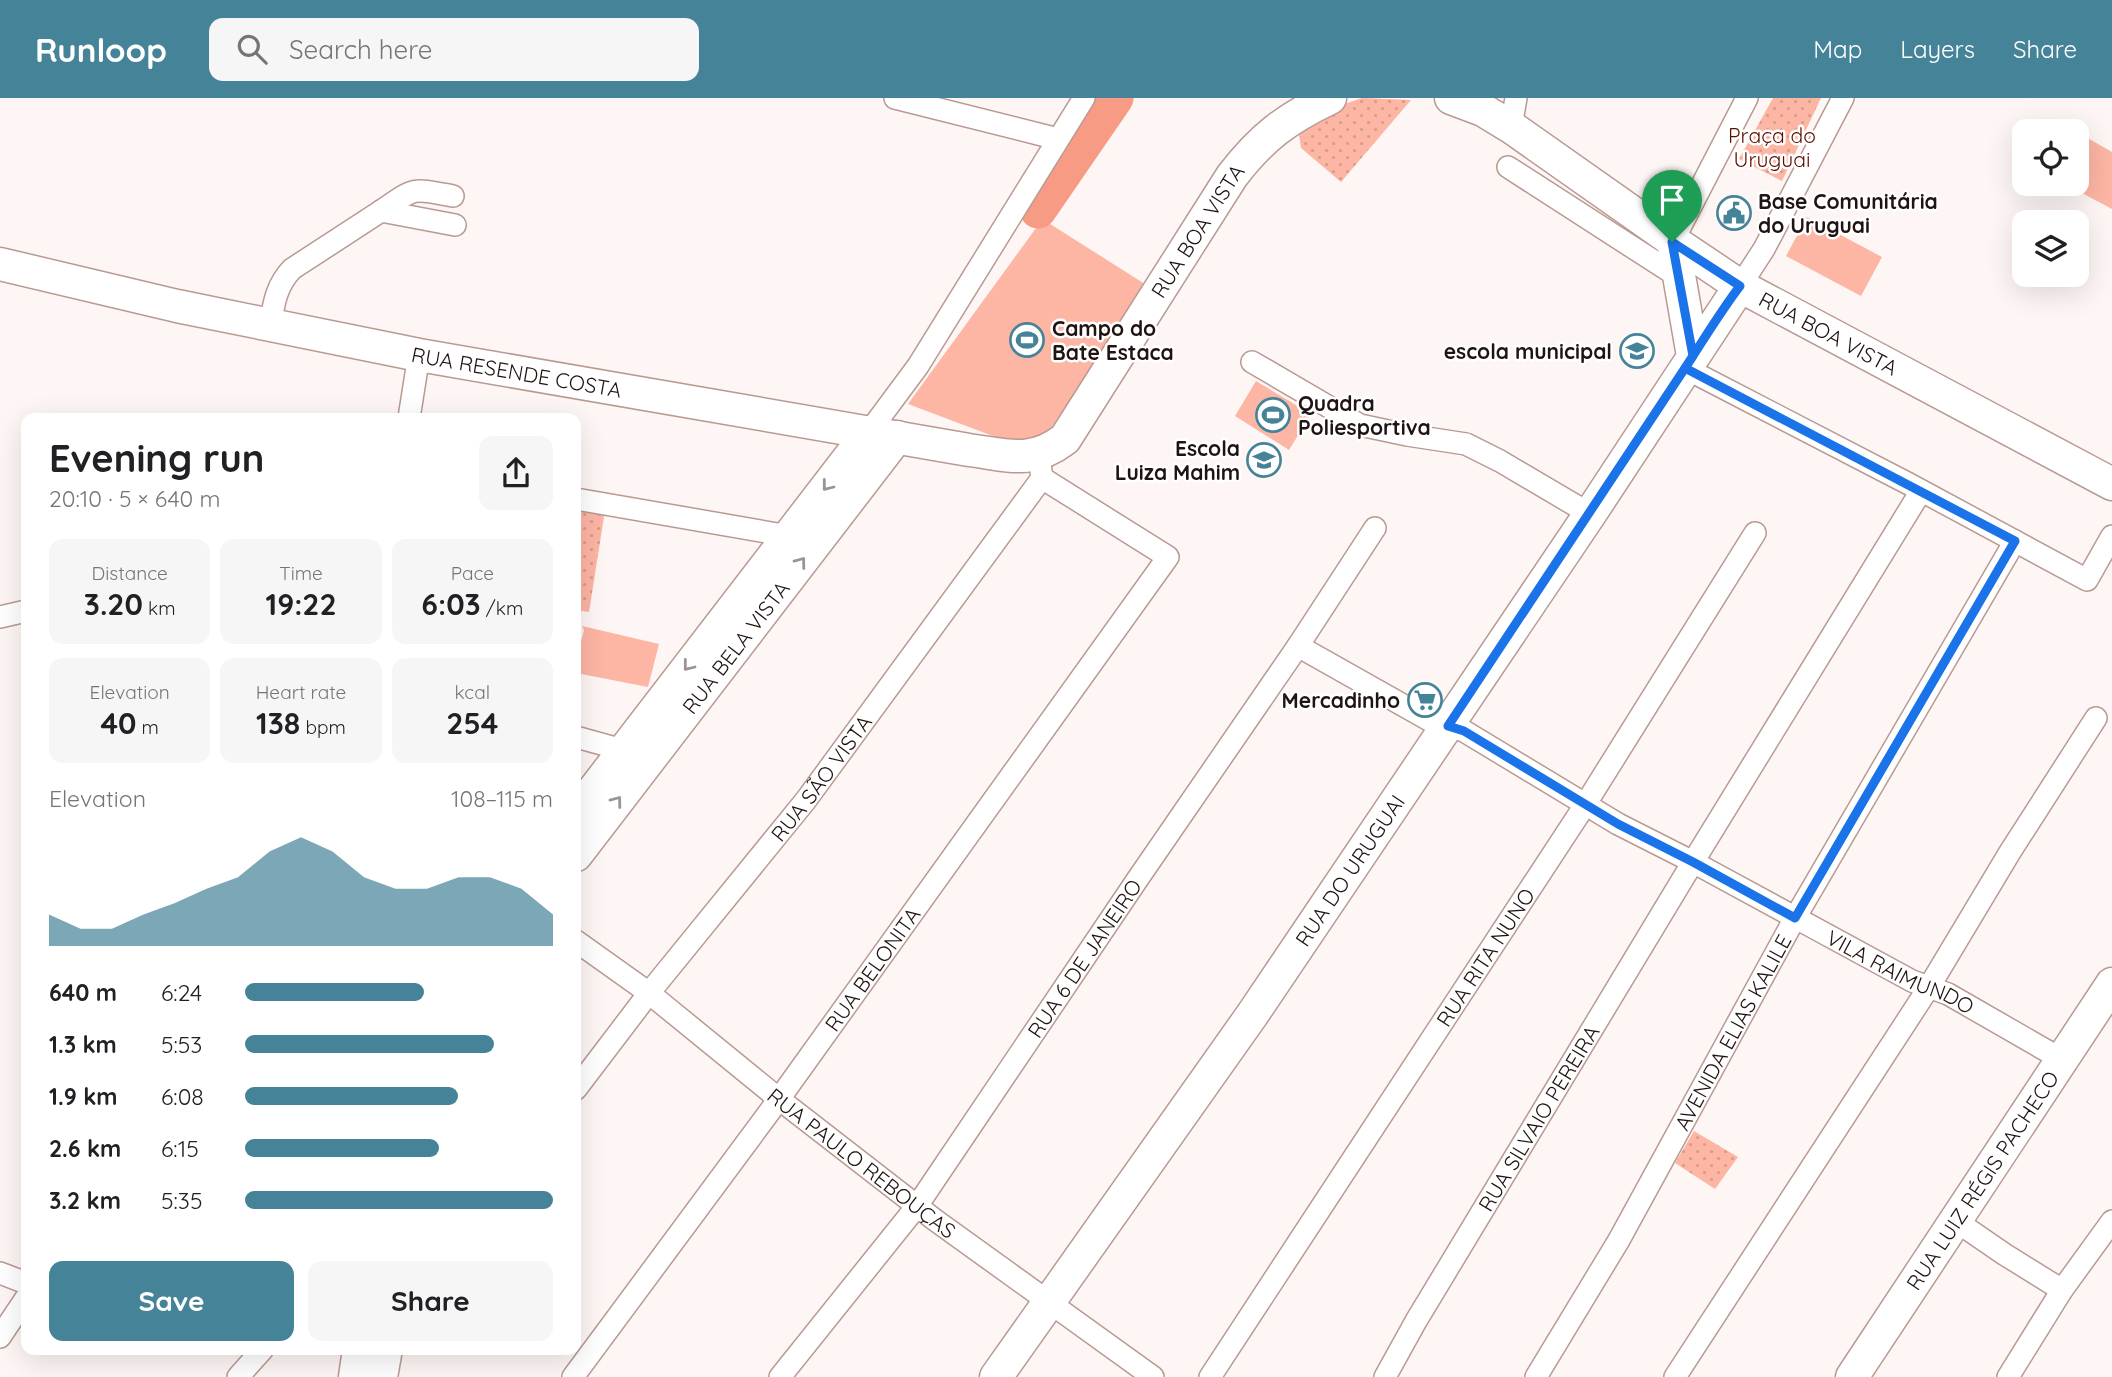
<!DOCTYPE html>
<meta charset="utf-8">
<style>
body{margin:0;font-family:Quicksand,sans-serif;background:#f6f6f6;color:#202124;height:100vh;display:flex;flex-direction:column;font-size:26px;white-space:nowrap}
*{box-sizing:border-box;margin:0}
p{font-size:23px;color:#757577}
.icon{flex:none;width:38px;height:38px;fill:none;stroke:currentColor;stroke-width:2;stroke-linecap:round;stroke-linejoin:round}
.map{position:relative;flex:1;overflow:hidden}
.panel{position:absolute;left:21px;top:315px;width:560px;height:942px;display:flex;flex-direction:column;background:#fff;border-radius:14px;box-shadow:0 7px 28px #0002}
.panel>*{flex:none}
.tools{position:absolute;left:2012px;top:21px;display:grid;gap:14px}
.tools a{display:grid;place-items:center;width:77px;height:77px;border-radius:14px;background:#fff;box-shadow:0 7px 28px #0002;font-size:35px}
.pin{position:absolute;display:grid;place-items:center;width:60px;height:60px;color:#fff;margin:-72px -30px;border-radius:50% 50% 50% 0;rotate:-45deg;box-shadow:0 0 7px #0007}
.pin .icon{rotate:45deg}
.round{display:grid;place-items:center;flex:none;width:74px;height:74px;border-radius:14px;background:#f6f6f6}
.headline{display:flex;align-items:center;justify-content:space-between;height:119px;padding:0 28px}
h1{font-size:38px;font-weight:700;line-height:52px}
.stats{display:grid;grid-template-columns:repeat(3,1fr);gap:10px;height:119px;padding:7px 28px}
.stats div{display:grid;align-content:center;border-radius:14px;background:#f6f6f6;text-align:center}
.stats b{font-size:30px;font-weight:700}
.stats small{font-size:19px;font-weight:400}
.stats p{font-size:19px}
.chart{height:196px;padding:14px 28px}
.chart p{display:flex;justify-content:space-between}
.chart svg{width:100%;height:126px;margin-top:7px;fill:#458398;opacity:.7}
.action{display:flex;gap:14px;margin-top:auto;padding:14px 28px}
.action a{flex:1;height:80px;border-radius:14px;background:#458398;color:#fff;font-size:28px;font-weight:700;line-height:80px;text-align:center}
.action a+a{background:#f6f6f6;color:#202124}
ul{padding:0 28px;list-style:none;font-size:23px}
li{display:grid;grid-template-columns:112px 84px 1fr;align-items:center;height:52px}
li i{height:18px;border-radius:9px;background:#458398}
header{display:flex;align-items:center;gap:42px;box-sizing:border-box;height:98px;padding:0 35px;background:#458398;color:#fff}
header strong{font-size:33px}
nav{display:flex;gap:38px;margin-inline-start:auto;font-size:24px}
.search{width:490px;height:63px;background:#f6f6f6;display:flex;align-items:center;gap:18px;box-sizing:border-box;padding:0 24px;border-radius:14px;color:#757577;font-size:26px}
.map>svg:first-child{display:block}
</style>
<header>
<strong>Runloop</strong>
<div class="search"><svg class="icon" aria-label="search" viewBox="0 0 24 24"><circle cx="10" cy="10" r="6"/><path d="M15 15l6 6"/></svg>Search here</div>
<nav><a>Map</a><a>Layers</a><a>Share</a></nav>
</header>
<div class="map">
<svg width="2112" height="1279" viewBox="0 0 2112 1279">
<defs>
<pattern id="grass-dots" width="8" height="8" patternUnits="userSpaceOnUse" patternTransform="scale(1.75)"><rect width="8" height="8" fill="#fdb5a4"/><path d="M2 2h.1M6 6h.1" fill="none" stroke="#d89b8c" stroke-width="1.8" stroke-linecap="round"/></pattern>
</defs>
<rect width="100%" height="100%" fill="#fdf6f4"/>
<g fill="url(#grass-dots)">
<path d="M 1362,0 L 1411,2 L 1341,84 L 1301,50 L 1298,28 L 1304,20 Z"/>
<path d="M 1773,0 L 1821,0 L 1782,83 L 1739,61 Z"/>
<path d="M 576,401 L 606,406 L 589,514 L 576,512 Z"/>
<path d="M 1694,1033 L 1738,1059 L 1715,1091 L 1675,1065 Z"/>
</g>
<g fill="#fdb5a4">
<path d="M 2077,34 L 2112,54 L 2112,111 L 2065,86 L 2077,86 Z"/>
<path d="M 1807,119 L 1882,159 L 1861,198 L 1786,158 Z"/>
<path d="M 1047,124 L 1148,188 L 1040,346 L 1022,349 L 908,306 L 1039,126 L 1044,128 Z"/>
<path d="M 1256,283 L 1311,316 L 1289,352 L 1235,318 Z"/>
<path d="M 582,528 L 659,546 L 648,589 L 576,575 L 576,563 L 584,532 Z"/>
</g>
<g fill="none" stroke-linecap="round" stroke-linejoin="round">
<path stroke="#f79b85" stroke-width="37" d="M 1038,112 L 1115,0"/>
<g stroke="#b99a92" stroke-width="24">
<g id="street">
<path d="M 895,0 L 1058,41"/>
<path d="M 1511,29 L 1516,0"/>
<path d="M 1508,69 L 1677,178"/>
<path d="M 381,113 C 416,89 411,90 453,98"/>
<path d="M 1673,143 L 1747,0"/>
<path d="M 1740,188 L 1764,151 L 1843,0"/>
<path d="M 270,227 C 274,205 276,188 292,171 L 381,113 L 455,127"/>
<path d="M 1252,264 L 1360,327 L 1407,337 L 1466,346 L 1500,363 L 1590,416"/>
<path d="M 1685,270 L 1909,386 L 2087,482 L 2112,438"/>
<path d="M 409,320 L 419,257"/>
<path d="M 869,334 L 918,268 L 1084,0"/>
<path d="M 576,401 L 789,438"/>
<path d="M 0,519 L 26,513"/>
<path id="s1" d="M 1298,548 L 1431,623 L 1464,633 L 1618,726 L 1693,764 L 1912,883 L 1948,896 L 2061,961"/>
<path d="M 576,639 L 623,652"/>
<path id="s2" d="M 576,843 L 649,895 L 779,1001 L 935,1122 L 1153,1279"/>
<path id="s3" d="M 576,991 L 649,895 L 806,702 L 1042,380 L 1040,366"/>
<path d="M 1956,1123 L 2004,1156 L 2062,1192"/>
<path d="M 0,1175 L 26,1185"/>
<path d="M 0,1239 L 26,1200"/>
<path d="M 238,1279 L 263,1251"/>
<path id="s4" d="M 573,1279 L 779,1001 L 1168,459 L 1042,380"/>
<path id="s5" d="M 780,1279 L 917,1108 L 1137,782 L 1298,548 L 1375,430"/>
<path id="s6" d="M 1210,1279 L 1585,707 L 1755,435"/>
<path id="s7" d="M 1385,1279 L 1416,1223 L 1693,764 L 1921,393"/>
<path id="s8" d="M 1536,1279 L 1619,1142 L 1795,820 L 2015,443"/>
<path d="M 1675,1279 L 1929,889 L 2010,754 L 2096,620"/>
<path d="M 2008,1279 L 2062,1192 L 2112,1123"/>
</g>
</g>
<g stroke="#b99a92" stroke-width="35">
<g id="secondary">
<path id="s9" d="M 1451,0 L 1483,12 L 1511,29 L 1673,143 L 1740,188 L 2112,386"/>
<path d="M 1673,143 L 1693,258"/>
<path id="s10" d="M 0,166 L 177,208 L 419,257 L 969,352 C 1008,357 1031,367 1065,341 L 1232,78 C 1262,39 1286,21 1330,0"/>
<path d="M 576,715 L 869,334"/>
<path id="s11" d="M 576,757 L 897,339"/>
<path d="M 355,1279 L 359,1251"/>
<path d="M 381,1279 L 386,1251"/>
<path id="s12" d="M 996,1279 L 1252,917 L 1590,416 L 1740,188"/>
<path id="s13" d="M 1852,1279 L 2112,886"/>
</g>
</g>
<use href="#street" stroke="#fff" stroke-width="21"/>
<use href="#secondary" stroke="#fff" stroke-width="32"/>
</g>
<defs><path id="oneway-chevron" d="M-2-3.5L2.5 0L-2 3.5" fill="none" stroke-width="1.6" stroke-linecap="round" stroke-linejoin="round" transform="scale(1.75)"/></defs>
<g stroke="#9a9594">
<use href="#oneway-chevron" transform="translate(827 388) rotate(128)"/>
<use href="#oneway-chevron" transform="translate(801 464) rotate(-53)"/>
<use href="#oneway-chevron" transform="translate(688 568) rotate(128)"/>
<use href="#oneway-chevron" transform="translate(617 703) rotate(-53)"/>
</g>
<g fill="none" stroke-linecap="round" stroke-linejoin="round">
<g stroke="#fff" stroke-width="14">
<path id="route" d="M 1672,144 L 1693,258 L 1448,628 L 1464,633 L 1618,726 L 1693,764 L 1795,820 L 2015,443 L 1685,270 C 1703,243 1720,214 1740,188 L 1672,144"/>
</g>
<use href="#route" stroke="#1a73e8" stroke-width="9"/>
</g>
<defs>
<g id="civic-ring" transform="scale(1.75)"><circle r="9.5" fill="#fff" stroke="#458398" stroke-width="1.5"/><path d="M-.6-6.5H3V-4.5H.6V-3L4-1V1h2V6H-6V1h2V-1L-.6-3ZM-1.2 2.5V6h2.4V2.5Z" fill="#458398"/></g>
<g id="stadium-ring" transform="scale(1.75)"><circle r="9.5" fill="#fff" stroke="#458398" stroke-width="1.5"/><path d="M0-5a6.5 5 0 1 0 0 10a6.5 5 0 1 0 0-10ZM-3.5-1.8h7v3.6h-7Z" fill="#458398"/></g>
<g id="school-ring" transform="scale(1.75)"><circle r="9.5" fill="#fff" stroke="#458398" stroke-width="1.5"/><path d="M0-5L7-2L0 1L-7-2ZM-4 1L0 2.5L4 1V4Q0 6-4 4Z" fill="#458398"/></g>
<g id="supermarket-ring" transform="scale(1.75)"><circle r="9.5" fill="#fff" stroke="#458398" stroke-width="1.5"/><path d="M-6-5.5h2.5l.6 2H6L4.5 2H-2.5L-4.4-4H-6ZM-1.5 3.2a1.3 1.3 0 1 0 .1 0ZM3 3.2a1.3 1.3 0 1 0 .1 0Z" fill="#458398"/></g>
</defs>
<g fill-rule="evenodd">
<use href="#civic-ring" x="1734" y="115"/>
<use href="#stadium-ring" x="1027" y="242"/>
<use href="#school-ring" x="1637" y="253"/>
<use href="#stadium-ring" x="1273" y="317"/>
<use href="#school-ring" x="1264" y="362"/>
<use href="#supermarket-ring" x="1425" y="602"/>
</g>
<g text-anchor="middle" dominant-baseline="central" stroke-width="5" stroke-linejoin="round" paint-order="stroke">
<g font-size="21" fill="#5e0d00" stroke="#fff">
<text x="1772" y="37">Praça do<tspan x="1772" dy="24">Uruguai</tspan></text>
</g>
<g font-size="21" font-weight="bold" fill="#1f1411" stroke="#fff" text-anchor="start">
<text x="1758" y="103">Base Comunitária<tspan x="1758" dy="24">do Uruguai</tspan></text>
<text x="1052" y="230">Campo do<tspan x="1052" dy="24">Bate Estaca</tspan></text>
<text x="1612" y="253" text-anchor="end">escola municipal</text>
<text x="1298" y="305">Quadra<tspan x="1298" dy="24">Poliesportiva</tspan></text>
<text x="1240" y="350" text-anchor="end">Escola<tspan x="1240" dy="24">Luiza Mahim</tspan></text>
<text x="1400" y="602" text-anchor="end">Mercadinho</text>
</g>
<g font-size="21" fill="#1f1411" stroke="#fff">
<text stroke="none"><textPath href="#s10" startOffset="1334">RUA BOA VISTA</textPath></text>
<text stroke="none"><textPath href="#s9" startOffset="446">RUA BOA VISTA</textPath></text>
<text stroke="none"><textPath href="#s10" startOffset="528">RUA RESENDE COSTA</textPath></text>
<text stroke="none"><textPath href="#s11" startOffset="262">RUA BELA VISTA</textPath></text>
<text stroke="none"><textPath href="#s3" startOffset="396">RUA SÃO VISTA</textPath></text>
<text stroke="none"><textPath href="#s12" startOffset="618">RUA DO URUGUAI</textPath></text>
<text stroke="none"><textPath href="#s6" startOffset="502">RUA RITA NUNO</textPath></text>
<text stroke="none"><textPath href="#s5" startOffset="518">RUA 6 DE JANEIRO</textPath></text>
<text stroke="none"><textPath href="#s4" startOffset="506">RUA BELONITA</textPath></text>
<text stroke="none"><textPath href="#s1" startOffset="686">VILA RAIMUNDO</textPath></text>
<text stroke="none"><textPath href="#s8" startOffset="397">AVENIDA ELIAS KALILE</textPath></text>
<text stroke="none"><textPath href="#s7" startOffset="301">RUA SILVAIO PEREIRA</textPath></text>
<text stroke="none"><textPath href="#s2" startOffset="362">RUA PAULO REBOUÇAS</textPath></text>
<text stroke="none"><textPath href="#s13" startOffset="236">RUA LUIZ RÉGIS PACHECO</textPath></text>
</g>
</g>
</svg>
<div class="tools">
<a><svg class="icon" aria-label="locate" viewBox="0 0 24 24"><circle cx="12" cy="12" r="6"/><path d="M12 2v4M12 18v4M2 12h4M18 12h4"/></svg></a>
<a><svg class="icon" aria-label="layers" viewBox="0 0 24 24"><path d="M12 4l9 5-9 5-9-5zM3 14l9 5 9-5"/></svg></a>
</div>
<div class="pin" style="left:1672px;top:144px;background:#1e9e55"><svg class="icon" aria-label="arrive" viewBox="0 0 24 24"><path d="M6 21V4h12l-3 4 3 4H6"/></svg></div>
<section class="panel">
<div class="headline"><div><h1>Evening run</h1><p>20:10 · 5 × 640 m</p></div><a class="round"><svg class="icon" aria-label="share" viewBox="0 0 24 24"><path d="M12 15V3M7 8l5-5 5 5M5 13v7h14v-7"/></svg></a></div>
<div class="stats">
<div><p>Distance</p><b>3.20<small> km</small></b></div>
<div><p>Time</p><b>19:22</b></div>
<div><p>Pace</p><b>6:03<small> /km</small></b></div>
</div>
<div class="stats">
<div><p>Elevation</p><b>40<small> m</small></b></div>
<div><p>Heart rate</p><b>138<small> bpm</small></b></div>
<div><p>kcal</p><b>254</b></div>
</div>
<div class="chart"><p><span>Elevation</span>108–115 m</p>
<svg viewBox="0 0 160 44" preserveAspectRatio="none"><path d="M0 44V33L10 38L20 38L30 33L40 29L50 24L60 20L70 11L80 6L90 11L100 20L110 24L120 24L130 20L140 20L150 24L160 33V44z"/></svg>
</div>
<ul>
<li><b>640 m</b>6:24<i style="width:58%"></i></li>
<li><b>1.3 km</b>5:53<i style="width:81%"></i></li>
<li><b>1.9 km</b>6:08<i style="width:69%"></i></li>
<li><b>2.6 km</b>6:15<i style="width:63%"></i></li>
<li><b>3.2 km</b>5:35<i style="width:100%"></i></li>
</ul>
<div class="action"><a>Save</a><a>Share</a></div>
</section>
</div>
